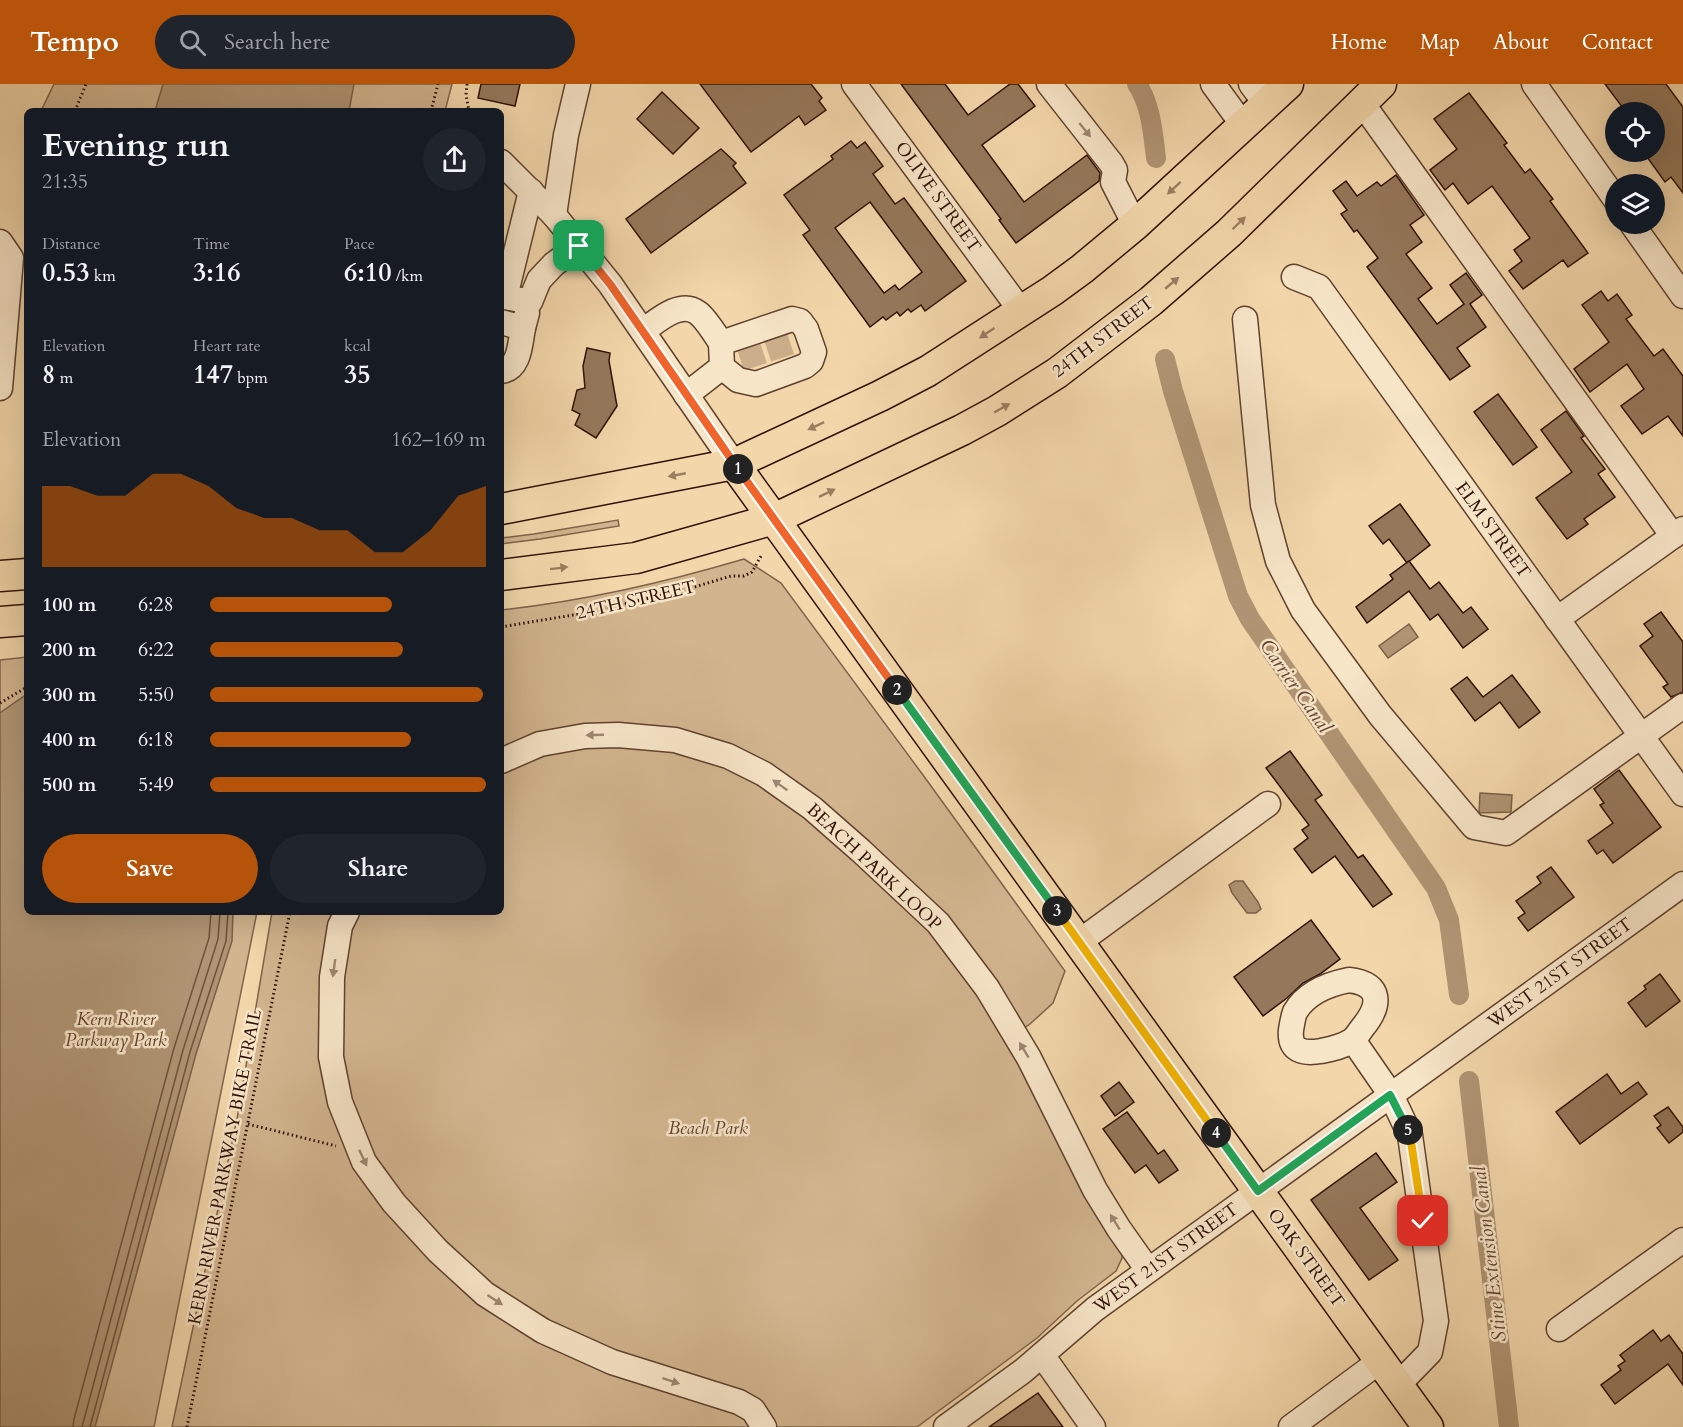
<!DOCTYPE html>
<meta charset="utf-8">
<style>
body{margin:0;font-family:Cardo,serif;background:#20242c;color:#f1f3f6;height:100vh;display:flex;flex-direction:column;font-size:22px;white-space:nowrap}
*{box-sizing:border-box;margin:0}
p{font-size:20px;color:#9ea1a6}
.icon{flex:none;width:33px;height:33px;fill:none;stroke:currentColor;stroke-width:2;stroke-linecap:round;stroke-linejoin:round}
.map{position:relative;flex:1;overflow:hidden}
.side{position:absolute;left:24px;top:24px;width:480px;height:807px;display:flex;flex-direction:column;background:#171b24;border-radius:9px;box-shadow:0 6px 24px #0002}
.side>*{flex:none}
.tools{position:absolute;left:1605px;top:18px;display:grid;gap:12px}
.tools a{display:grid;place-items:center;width:60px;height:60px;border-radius:50%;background:#171b24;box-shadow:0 6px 24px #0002;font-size:30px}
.pin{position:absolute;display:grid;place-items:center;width:51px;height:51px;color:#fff;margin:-26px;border-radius:12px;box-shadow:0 3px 9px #0006}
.km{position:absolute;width:30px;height:30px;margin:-15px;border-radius:50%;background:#222;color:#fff;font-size:16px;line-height:30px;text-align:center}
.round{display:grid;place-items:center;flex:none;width:63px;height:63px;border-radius:32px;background:#20242c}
.headline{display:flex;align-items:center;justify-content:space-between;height:102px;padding:0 18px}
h1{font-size:33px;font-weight:700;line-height:45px}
.stats{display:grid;grid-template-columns:repeat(3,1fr);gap:9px;height:102px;padding:6px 18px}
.stats div{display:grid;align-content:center}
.stats b{font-size:26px;font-weight:700}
.stats small{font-size:16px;font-weight:400}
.stats p{font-size:16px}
.chart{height:168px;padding:12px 18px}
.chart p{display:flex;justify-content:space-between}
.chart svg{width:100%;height:108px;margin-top:6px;fill:#b45309;opacity:.7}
.button{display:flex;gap:12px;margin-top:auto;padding:12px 18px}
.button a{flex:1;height:69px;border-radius:36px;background:#b45309;color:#fff;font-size:24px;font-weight:700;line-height:69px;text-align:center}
.button a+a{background:#20242c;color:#f1f3f6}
ul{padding:0 18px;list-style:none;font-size:20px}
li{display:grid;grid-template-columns:96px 72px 1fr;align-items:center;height:45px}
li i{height:15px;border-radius:8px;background:#b45309}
header{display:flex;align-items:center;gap:36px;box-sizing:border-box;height:84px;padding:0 30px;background:#b45309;color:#fff}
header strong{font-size:28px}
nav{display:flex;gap:33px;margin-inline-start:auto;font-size:21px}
.search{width:420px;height:54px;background:#20242c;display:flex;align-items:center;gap:15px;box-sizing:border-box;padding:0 21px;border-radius:33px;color:#9ea1a6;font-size:22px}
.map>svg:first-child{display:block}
</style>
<header>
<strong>Tempo</strong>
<div class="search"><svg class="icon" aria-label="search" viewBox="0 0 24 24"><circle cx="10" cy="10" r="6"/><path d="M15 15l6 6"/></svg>Search here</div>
<nav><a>Home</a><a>Map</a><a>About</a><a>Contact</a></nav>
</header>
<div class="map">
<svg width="1683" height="1343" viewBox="0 0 1683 1343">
<rect width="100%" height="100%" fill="#f3d7ab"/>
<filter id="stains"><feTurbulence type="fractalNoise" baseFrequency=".00333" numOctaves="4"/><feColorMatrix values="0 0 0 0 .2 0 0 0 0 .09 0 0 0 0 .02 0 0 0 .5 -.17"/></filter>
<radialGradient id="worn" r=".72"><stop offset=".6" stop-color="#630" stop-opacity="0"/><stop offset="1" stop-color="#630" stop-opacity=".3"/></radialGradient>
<g fill="#d2b58f" stroke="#80634a" stroke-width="1.5">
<path d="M 54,0 L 452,0 L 445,27 L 41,27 Z"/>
<path d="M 618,436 L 619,442 L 540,455 L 501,460 L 501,454 L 534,450 Z"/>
<path d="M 744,475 L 781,499 L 923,691 L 1065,887 L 1053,919 L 1030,940 L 1006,956 L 1122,1165 L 1122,1174 L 1116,1187 L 1077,1217 L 1037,1254 L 917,1343 L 172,1343 L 237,1035 L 272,828 L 501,828 L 501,526 C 585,517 663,499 744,475 Z"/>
<path d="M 27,573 L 27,828 L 257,828 L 154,1343 L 0,1343 L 0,576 Z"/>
</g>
<g fill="#b09473" stroke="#7c6047" stroke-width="1.5">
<path d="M 163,0 L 354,0 L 349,27 L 155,27 Z"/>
<path d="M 1409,540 L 1418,553 L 1388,574 L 1379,562 Z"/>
<path d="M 27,610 L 27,828 L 233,828 L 232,857 L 196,970 L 95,1343 L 0,1343 L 0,629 Z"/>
<path d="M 1480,709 L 1512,711 L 1511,728 L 1479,729 Z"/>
<path d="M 1235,797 L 1243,797 L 1258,818 L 1261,825 L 1256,829 L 1247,829 L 1232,809 L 1229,801 Z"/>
</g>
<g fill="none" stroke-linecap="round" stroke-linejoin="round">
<g stroke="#70523c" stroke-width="1.5">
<path d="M 73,1343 L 74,1335 L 174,964 L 209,854 L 211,828"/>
<path d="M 82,1343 L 183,966 L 218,855 L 220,828"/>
<path d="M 90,1343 L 190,968 L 226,857 L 228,828"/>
</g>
<g stroke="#b09473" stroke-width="20">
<path d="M 1137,0 C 1151,21 1153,49 1156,74"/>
<path d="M 1165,275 L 1173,307 L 1238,512 L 1250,535 L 1436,804 L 1449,836 L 1459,911"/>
<path d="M 1469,997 L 1509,1343"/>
</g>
</g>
<g fill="#95785b" stroke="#2f1105" stroke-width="1.5" fill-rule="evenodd">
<path d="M 481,0 L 520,0 L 515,22 L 478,14 Z"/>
<path d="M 700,0 L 811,0 L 822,14 L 819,17 L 826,26 L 805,41 L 799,32 L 751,68 Z"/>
<path d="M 901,0 L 945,0 L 968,31 L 1010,0 L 1018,0 L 1035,22 L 982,61 L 1024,118 L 1087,71 L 1100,89 L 1099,97 L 1016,159 L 999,136 L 1001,135 Z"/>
<path d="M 1605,0 L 1666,0 L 1683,23 L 1683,109 L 1671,93 L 1665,98 L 1647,73 L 1654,68 L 1654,28 L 1626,28 Z"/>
<path d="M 662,8 L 699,44 L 673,70 L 637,35 Z"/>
<path d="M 1469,9 L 1507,59 L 1504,61 L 1525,89 L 1530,85 L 1553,115 L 1550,117 L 1588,169 L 1568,183 L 1563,176 L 1523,205 L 1509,187 L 1522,177 L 1514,166 L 1530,154 L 1492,102 L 1468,120 L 1453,99 L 1445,106 L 1430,86 L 1457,65 L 1434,35 Z"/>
<path d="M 851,57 L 857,64 L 865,58 L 883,82 L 873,90 L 895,120 L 904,114 L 966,197 L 925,227 L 921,221 L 911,228 L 908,225 L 900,232 L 897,228 L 886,236 L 883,233 L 870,243 L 803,151 L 810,146 L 784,111 L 833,75 L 831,72 ZM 870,118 L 922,188 L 899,206 L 895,201 L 884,209 L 835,144 Z"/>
<path d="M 721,65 L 736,79 L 733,82 L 746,99 L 651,169 L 626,135 Z"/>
<path d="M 1396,91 L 1424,131 L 1410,141 L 1422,158 L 1406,170 L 1432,204 L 1418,215 L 1437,240 L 1464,220 L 1450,201 L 1466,189 L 1482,211 L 1470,220 L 1486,243 L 1457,264 L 1470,282 L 1450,296 L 1367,183 L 1378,174 L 1357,146 L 1354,148 L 1341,130 L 1347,126 L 1333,107 L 1346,97 L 1357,112 L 1377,98 L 1381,102 Z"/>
<path d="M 1601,207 L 1608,217 L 1617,210 L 1632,231 L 1626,235 L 1654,272 L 1663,265 L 1683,292 L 1683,352 L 1668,332 L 1642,350 L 1621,322 L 1644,305 L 1627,280 L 1590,308 L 1574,285 L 1609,258 L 1582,221 Z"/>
<path d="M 587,264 L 610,269 L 609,277 L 617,322 L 596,354 L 575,341 L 580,330 L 572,326 L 577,306 L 585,304 L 583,282 Z"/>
<path d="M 1498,310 L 1537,363 L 1513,381 L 1474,328 Z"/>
<path d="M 1566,327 L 1584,352 L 1581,354 L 1605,385 L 1598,390 L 1615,413 L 1584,435 L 1588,440 L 1567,455 L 1536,414 L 1572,388 L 1541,346 Z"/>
<path d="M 1400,420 L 1430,461 L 1407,479 L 1389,455 L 1383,460 L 1369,442 Z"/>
<path d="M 1409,477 L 1430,505 L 1439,498 L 1463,529 L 1471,523 L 1488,545 L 1463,564 L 1438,530 L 1430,536 L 1409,507 L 1367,539 L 1356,523 L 1393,495 L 1390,491 Z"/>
<path d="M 1661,528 L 1683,558 L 1683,608 L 1671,613 L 1663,603 L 1668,600 L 1640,562 L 1653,552 L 1644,540 Z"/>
<path d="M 1512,591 L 1540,628 L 1519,644 L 1500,618 L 1475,637 L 1451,605 L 1467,593 L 1483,613 Z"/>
<path d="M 1290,667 L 1322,711 L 1315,716 L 1358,774 L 1363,771 L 1392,810 L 1373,823 L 1335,772 L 1312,789 L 1294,765 L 1308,754 L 1302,746 L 1309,741 L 1266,684 Z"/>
<path d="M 1619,686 L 1661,743 L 1613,779 L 1603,766 L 1597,770 L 1588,757 L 1613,739 L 1600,721 L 1604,719 L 1594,705 Z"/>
<path d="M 1551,783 L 1574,813 L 1528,847 L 1518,834 L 1525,829 L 1516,817 L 1541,799 L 1537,793 Z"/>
<path d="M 1311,836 L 1340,875 L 1320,890 L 1303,899 L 1287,914 L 1263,932 L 1234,893 Z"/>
<path d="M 1660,890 L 1680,917 L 1646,943 L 1628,919 L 1646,905 L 1644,902 Z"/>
<path d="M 1607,990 L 1621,1010 L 1638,998 L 1647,1010 L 1580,1060 L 1556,1028 Z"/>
<path d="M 1119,998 L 1134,1018 L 1115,1032 L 1101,1012 Z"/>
<path d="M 1668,1023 L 1683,1043 L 1683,1048 L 1669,1059 L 1657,1044 L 1661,1041 L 1654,1032 Z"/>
<path d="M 1127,1028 L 1158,1070 L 1164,1066 L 1178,1086 L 1159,1099 L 1146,1081 L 1135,1089 L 1103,1045 Z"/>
<path d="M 1376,1069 L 1397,1098 L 1360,1124 L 1398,1176 L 1369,1196 L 1311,1116 Z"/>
<path d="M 1653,1246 L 1661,1257 L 1669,1251 L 1683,1270 L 1683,1301 L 1668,1280 L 1615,1320 L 1601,1301 L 1621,1286 L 1618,1282 L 1625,1277 L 1620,1271 Z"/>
<path d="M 1038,1309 L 1063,1343 L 989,1343 Z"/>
</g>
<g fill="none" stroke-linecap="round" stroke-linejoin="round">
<g stroke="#ccaf8a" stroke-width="24" stroke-dasharray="24 12" stroke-linecap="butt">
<path d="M 775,251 L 784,278"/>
<path d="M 748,260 L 757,288"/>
</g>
<g stroke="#60422e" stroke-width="27">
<g id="minor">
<path d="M 854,0 L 1021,227"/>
<path d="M 1049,0 L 1111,79 L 1115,86 L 1113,98 L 1135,141"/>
<path d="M 1213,0 L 1243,41"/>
<path d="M 1251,0 L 1266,20"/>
<path d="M 1534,0 L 1616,116"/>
<path d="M 1362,19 L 1673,452"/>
<path d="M 501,78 L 554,131 L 610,200 L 734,380"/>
<path d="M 531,107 L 505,213 L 530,218 L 539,196 L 554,180 L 579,162"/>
<path d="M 554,131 L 566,51 L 578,0"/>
<path d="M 1632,140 L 1683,212"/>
<path d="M 0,158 L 11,174 L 0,304"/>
<path d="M 1294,193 L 1319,203 L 1683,710"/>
<path d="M 792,235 L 800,237 L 806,245 L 814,268 L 811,277 L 805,282 L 756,300 L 738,296 L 722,283 L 721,259 Z"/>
<path d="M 1245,235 L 1263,421 L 1278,477 L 1303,526 L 1380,631 L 1474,743 L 1506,749 L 1683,622"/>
<path d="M 501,238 L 523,244 L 527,229"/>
<path d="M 643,247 C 656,238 680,215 698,229 C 706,235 715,250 721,259"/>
<path d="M 501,287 C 520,285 520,259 523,244"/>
<path d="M 686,311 L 722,283"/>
<path d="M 1557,535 L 1683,445"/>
<path d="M 501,677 L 540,660 L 585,652 L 618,651 L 675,656 L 728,672 L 764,690 L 812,724 L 861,767 L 938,839 L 987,904 L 1029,974 L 1095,1106 L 1119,1145 L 1148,1186"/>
<path d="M 347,828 L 340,842 L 332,893 L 331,973 L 340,1018 L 364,1078 L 394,1119 L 438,1167 L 485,1210 L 543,1247 L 612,1278 L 739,1318 L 753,1326 L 764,1343"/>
<path d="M 1079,858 L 1268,720"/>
<path d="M 1349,896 C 1382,900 1381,921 1363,943 C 1359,948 1356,954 1351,957 C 1342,963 1331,965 1321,967 C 1303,970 1289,967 1291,946 C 1292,940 1293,933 1295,928 C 1306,909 1329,900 1349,896 Z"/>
<path d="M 1353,956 L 1391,1011 L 1410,1051 L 1436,1237 L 1430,1268 L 1398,1301"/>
<path d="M 1559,1245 L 1683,1156"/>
<path d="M 1042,1271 L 1093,1343"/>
<path d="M 946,1343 L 1023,1287 L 1095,1225 L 1683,800"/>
<path d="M 1291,1343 L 1380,1277"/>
</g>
</g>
<g stroke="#2f1105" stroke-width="33">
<g id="major">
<path d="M 734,380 L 1428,1343"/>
<path d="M 501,425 L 734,380 L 880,312 L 928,287 L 1052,207 L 1082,185 L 1135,141 L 1288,0"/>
<path d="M 501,491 L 636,474 L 774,435 L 962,346 L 997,327 L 1057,289 L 1151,217 L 1229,149 L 1381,0"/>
<path d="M 0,492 L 27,490"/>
<path d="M 0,538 L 27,536"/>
</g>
</g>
<g stroke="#2f1105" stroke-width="3" stroke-dasharray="1.5 3" stroke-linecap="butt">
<path d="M 467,0 L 466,11 L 469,27"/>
<path d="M 75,27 L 86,0"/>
<path d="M 431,27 L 438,0"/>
<path d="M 501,543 L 591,528 L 691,504 L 731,492 L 744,492 L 752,488 L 761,472"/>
<path d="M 0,619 L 27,603"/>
<path d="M 248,1040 L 336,1062"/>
<path d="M 187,1343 L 290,828"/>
</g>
<use href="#minor" stroke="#f7e5c8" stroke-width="24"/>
<use href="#major" stroke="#f3d7ab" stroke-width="30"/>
</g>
<defs><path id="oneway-solid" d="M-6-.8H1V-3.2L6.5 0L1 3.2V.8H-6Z" transform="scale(1.5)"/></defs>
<g fill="#9d8670">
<use href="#oneway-solid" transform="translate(1085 46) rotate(51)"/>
<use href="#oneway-solid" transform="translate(595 651) rotate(178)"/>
<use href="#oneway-solid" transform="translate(780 701) rotate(-145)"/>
<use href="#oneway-solid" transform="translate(334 884) rotate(98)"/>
<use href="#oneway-solid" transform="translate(1024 966) rotate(-121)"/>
<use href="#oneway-solid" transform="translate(363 1074) rotate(65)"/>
<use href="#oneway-solid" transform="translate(1115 1138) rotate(-122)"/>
<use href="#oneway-solid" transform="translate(495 1216) rotate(33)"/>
<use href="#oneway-solid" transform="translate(671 1297) rotate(18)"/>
</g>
<g fill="#9b7e60">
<use href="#oneway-solid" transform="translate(1174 104) rotate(137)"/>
<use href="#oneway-solid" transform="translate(1239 139) rotate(-44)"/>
<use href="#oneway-solid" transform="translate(1172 199) rotate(-40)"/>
<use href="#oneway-solid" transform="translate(987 249) rotate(146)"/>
<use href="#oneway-solid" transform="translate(1002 324) rotate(-30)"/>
<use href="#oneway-solid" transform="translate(816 342) rotate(155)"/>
<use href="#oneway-solid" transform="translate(677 391) rotate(169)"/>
<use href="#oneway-solid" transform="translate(827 409) rotate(-26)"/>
<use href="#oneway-solid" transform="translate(559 484) rotate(-7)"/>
</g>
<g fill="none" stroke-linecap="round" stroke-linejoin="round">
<g stroke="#fff" stroke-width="12">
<path id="split-1" d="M 579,162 L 610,200 L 738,385"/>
</g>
<g stroke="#fff" stroke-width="12">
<path id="split-2" d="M 738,385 L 897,606"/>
</g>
<g stroke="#fff" stroke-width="12">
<path id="split-3" d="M 897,606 L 1057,827"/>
</g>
<g stroke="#fff" stroke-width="12">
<path id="split-4" d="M 1057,827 L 1216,1049"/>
</g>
<g stroke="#fff" stroke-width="12">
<path id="split-5" d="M 1216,1049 L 1258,1107 L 1390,1011 L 1408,1046"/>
</g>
<g stroke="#fff" stroke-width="12">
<path id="split-6" d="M 1408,1046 L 1410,1051 L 1423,1137"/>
</g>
<use href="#split-1" stroke="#f0652b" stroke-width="8"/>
<use href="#split-2" stroke="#f0652b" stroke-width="8"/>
<use href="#split-3" stroke="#22a559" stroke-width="8"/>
<use href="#split-4" stroke="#f5b400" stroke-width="8"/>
<use href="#split-5" stroke="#22a559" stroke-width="8"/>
<use href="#split-6" stroke="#f5b400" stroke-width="8"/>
</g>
<g text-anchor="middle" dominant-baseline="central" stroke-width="5" stroke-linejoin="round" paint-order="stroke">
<g font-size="18" fill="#2f1105" stroke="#f7e5c8">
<text transform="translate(938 113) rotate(54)">OLIVE STREET</text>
<text transform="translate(1103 253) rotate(-37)">24TH STREET</text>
<text transform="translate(1493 446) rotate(54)">ELM STREET</text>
<text transform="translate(636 516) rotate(-13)">24TH STREET</text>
<text transform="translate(874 783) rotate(43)">BEACH PARK LOOP</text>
<text transform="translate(1560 889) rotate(-36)">WEST 21ST STREET</text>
<text transform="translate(225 1083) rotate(-79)">KERN RIVER PARKWAY BIKE TRAIL</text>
<text transform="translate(1166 1174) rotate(-36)">WEST 21ST STREET</text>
<text transform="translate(1306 1174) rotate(54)">OAK STREET</text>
</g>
<g font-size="18" font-style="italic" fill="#60422e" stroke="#f7e5c8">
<text x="116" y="935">Kern River<tspan x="116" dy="21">Parkway Park</tspan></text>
<text x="708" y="1044">Beach Park</text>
</g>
<g font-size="20" font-style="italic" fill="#634531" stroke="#f7e5c8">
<text transform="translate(1296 602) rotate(55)">Carrier Canal</text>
<text transform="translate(1489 1170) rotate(-97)">Stine Extension Canal</text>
</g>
</g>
<rect width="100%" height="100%" filter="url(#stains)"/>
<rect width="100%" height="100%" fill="url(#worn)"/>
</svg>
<div class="tools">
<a><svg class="icon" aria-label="locate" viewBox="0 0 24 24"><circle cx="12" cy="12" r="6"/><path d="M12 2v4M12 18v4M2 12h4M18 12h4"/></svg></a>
<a><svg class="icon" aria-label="layers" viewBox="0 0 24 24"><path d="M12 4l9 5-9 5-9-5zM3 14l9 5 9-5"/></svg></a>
</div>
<div class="pin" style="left:579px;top:162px;background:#1e9e55"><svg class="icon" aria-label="arrive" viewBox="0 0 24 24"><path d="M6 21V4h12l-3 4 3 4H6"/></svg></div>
<div class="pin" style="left:1423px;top:1137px;background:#d93025"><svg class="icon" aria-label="check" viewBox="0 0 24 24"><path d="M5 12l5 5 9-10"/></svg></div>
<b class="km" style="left:738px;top:385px">1</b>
<b class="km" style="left:897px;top:606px">2</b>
<b class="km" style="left:1057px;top:827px">3</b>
<b class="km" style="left:1216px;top:1049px">4</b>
<b class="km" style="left:1408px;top:1046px">5</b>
<section class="side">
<div class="headline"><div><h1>Evening run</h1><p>21:35</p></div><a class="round"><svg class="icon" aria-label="share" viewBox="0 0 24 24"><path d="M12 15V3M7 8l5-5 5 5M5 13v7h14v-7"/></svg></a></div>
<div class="stats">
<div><p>Distance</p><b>0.53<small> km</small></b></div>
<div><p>Time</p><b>3:16</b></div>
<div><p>Pace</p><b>6:10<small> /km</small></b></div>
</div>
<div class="stats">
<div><p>Elevation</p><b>8<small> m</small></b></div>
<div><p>Heart rate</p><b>147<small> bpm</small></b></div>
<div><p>kcal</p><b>35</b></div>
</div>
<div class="chart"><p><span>Elevation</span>162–169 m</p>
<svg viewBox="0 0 160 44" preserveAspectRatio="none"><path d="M0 44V11L10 11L20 15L30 15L40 6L50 6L60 11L70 20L80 24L90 24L100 29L110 29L120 38L130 38L140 29L150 15L160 11V44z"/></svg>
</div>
<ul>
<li><b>100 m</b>6:28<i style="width:66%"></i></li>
<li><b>200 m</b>6:22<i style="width:70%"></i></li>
<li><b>300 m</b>5:50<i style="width:99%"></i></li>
<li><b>400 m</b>6:18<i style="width:73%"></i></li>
<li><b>500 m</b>5:49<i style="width:100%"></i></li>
</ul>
<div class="button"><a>Save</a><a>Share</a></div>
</section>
</div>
